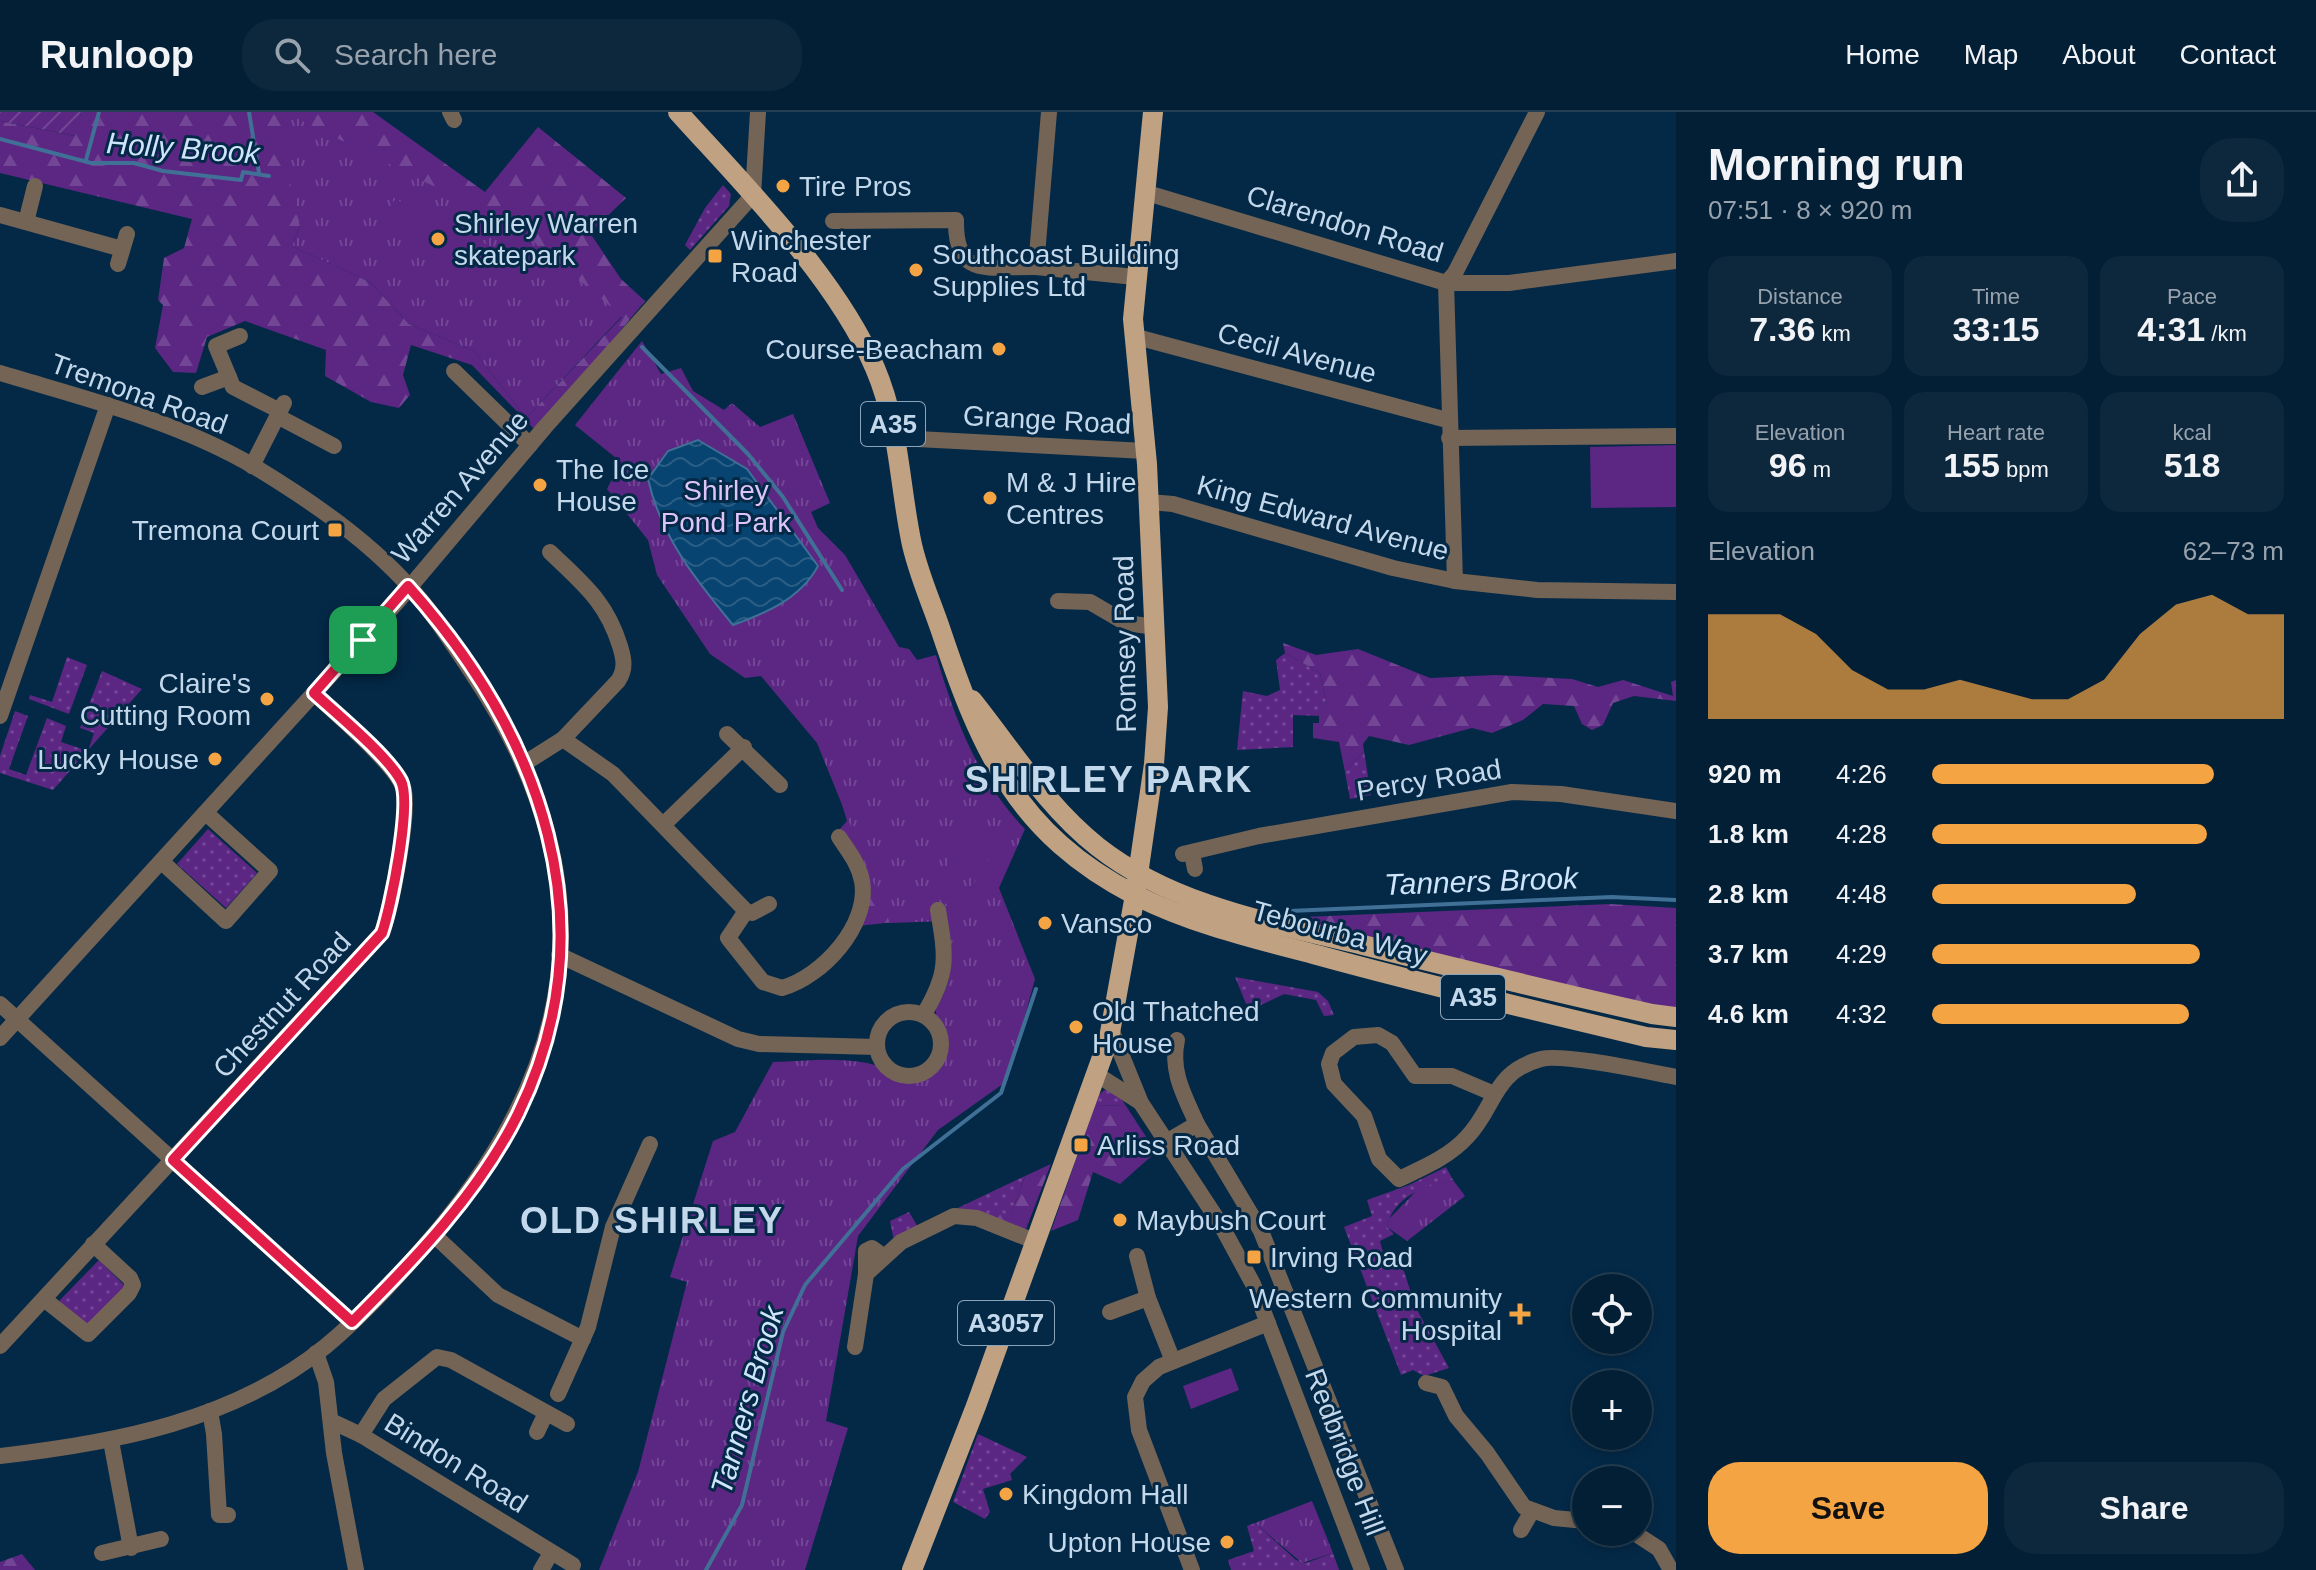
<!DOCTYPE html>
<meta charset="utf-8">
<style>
body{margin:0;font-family:Arial,sans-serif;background:#0d273d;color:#f1f3f6;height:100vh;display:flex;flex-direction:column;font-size:30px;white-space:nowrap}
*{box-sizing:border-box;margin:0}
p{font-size:26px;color:#97a2ad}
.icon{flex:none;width:44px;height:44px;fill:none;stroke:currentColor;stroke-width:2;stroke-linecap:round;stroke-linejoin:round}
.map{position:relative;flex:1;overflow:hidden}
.sheet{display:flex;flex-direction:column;background:#031f35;width:640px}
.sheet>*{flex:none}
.tools{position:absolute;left:1572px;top:1162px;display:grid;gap:16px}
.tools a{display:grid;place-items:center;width:80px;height:80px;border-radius:50%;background:#031f35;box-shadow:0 4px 12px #0003,0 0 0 2px #243d50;font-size:40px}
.pin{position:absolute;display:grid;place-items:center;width:68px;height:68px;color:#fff;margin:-34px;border-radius:16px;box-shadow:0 4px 12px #0006}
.round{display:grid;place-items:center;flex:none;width:84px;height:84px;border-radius:32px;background:#0d273d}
.summary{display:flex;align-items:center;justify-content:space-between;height:136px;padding:0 32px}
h1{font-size:44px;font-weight:800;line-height:60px}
.stats{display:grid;grid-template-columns:repeat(3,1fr);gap:12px;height:136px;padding:8px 32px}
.stats div{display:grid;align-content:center;border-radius:20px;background:#0d273d;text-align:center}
.stats b{font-size:34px;font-weight:800}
.stats small{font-size:22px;font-weight:400}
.stats p{font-size:22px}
.chart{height:224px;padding:16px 32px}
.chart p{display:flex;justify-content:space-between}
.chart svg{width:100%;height:144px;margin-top:8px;fill:#f4a443;opacity:.7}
.button{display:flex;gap:16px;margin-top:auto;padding:16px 32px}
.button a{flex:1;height:92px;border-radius:32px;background:#f4a443;color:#111;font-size:32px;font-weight:800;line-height:92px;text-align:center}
.button a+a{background:#0d273d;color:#f1f3f6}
ul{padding:0 32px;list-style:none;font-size:26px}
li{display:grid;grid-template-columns:128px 96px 1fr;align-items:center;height:60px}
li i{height:20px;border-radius:10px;background:#f4a443}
header{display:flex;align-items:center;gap:48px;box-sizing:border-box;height:112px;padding:0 40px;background:#031f35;border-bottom:2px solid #243d50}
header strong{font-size:38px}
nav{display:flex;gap:44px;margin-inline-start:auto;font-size:28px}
.search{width:560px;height:72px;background:#0d273d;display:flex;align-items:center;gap:20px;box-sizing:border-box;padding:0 28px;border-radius:32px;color:#97a2ad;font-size:30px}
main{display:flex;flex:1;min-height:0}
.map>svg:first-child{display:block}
</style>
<header>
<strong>Runloop</strong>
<div class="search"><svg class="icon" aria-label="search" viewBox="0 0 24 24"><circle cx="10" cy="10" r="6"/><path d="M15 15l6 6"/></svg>Search here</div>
<nav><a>Home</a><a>Map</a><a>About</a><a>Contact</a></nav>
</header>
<main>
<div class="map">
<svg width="1676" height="1458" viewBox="0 0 1676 1458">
<defs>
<pattern id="grass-dots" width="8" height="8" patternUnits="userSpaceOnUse" patternTransform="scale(2)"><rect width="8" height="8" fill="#5c2683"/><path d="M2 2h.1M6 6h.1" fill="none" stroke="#724595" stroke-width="1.8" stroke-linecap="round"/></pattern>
<pattern id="forest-firs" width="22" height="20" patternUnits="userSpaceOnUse" patternTransform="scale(2)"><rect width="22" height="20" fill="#5c2683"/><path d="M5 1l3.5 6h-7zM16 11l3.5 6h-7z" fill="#724595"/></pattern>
<pattern id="park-tufts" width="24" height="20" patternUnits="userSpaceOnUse" patternTransform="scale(2)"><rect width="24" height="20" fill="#5c2683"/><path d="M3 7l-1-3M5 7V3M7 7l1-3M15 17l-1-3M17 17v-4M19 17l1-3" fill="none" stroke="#724595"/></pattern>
<pattern id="garden-furrows" width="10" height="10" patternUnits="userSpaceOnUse" patternTransform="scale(2)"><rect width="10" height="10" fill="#5c2683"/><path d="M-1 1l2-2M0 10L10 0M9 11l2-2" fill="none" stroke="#724595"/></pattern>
<pattern id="water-waves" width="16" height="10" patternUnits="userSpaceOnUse" patternTransform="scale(2)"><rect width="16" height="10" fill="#074471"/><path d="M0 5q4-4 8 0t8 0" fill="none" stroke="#2a5e85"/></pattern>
</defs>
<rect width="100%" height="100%" fill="#042947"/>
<g fill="url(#grass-dots)">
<path d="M 723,73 L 731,82 L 729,94 L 690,138 L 685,133 L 705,96 Z"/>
<path d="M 1285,541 L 1320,561 L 1327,593 L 1322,604 L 1293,603 L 1293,635 L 1237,638 L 1243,579 L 1267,584 L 1280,578 L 1276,548 Z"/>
<path d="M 67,545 L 87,553 L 69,602 L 29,587 L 30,583 L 52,590 Z"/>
<path d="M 102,559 L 142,577 L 53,678 L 0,661 L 0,644 L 15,599 L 28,604 L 9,657 L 26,663 L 47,606 L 66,614 L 61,630 L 88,639 L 94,621 L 80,616 Z"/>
<path d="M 1364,639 L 1371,683 L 1350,687 L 1345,660 Z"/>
<path d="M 208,717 L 257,761 L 226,796 L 177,752 Z"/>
<path d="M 1235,865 L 1318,880 L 1328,889 L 1334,903 L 1324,904 L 1316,888 L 1284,882 L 1249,899 Z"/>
<path d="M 1106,977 L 1116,979 L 1126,994 L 1095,993 L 1097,984 Z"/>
<path d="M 1446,1055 L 1453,1068 C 1426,1074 1394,1083 1387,1115 L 1394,1122 L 1380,1129 L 1385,1149 L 1404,1159 L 1415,1194 L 1449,1256 L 1424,1264 L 1413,1258 L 1401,1263 L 1344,1115 L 1372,1104 L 1367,1088 L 1409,1073 Z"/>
<path d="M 1025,1064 L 1012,1100 L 992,1114 L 954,1104 L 895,1134 L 890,1109 L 909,1100 L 918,1115 Z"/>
<path d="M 99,1148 L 124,1173 L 124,1177 L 88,1216 L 60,1192 L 60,1188 Z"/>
<path d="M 978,1322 L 1027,1345 L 1010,1362 L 1012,1368 L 983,1377 L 990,1400 L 985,1407 L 953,1390 Z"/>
<path d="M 1255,1411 L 1296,1448 L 1306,1451 L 1333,1441 L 1339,1458 L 1231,1458 L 1228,1448 L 1254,1439 L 1247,1414 Z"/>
</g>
<g fill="url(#forest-firs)" fill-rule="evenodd">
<path d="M 81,0 L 373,0 L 485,80 L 538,15 L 626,86 L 590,121 L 621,167 L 645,189 L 537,320 L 472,253 L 411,233 L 403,263 L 410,283 L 399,296 L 371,290 L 325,264 L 326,238 L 245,209 L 207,225 L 196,261 L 173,260 L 155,236 L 163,193 L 158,188 L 164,146 L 184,136 L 192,107 L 0,61 L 0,9 L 75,24 ZM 287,2 L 381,50 L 622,205 L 526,306 L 474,239 L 409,212 L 370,170 L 292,134 L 300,114 Z"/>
<path d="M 1283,531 L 1316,543 L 1358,537 L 1430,566 L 1495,563 L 1572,567 L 1598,575 L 1623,568 L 1673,584 L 1671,570 L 1676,568 L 1676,589 L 1634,584 L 1613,591 L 1603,613 L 1592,618 L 1582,612 L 1574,594 L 1543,592 L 1523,608 L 1492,621 L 1472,616 L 1409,633 L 1369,624 L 1363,632 L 1364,639 L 1345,660 L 1339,630 L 1313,626 L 1313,611 L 1319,611 L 1319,603 L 1327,593 L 1320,561 L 1285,541 Z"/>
<path d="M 837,675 L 864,711 L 895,810 L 857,814 L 864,797 L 839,718 L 847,709 Z"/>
<path d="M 1610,792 L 1676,796 L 1676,897 L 1654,895 L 1281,806 Z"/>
<path d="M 1095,993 L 1126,994 L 1156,1040 L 1120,1072 L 1093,1060 L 1078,1108 L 1051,1119 Z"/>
<path d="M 1051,1052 L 1023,1125 L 992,1114 L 994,1104 L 1012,1100 L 1025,1064 Z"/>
<path d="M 22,1442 L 35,1458 L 0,1458 L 0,1450 Z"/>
</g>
<g fill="url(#park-tufts)">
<path d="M 286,1 L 516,115 L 622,204 L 526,306 L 474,239 L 409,212 L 370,170 L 292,134 L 300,114 L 286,53 Z"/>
<path d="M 642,229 L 661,262 L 681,256 L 693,279 L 724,298 L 732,291 L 760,315 L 793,302 L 830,391 L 811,400 L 818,416 L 845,443 L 899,535 L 909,537 L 917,548 L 936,543 C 955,608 978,668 1025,717 L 999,776 L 1035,867 L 1007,969 L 938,1018 L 858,1124 L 826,1309 L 848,1316 L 805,1458 L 599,1458 L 638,1360 L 687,1170 L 670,1165 L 713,1029 L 735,1020 L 773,950 C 804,949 836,945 867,951 C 884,954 895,968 914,967 C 922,967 935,959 939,951 C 951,931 935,916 936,897 C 956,861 952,848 945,809 L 890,811 L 817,631 L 761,564 L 745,566 L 710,542 L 657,463 L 648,428 L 607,377 L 621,350 L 575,313 Z"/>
<path d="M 1453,1068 L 1465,1084 L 1407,1129 L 1387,1115 L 1389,1107 L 1420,1075 Z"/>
<path d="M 1312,1389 L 1333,1441 L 1302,1451 L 1255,1411 Z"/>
</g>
<path fill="url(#garden-furrows)" d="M 0,0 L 81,0 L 76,24 L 0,9 Z"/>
<g fill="#5c2683" fill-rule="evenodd">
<path d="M 395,87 L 496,137 L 481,166 L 380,117 Z"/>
<path d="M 1676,333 L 1676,395 L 1591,396 L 1590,335 Z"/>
<path d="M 977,715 L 996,718 C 1003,724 1008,731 1007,741 C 1006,749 999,757 995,764 C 982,783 965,813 941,787 L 938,769 L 965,723 ZM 981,728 L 991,731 L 992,742 L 969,779 L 957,782 L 952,777 L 952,769 Z"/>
<path d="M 1231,1256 L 1239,1278 L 1191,1297 L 1183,1274 Z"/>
</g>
<path fill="url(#water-waves)" stroke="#407096" stroke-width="2" d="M 698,328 L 747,357 L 818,454 C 800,487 766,501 733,513 C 696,468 661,425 648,367 L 668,339 Z"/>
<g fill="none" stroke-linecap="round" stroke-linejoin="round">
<g stroke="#407096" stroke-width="4">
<path d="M 249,0 L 259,61"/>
<path d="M 0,27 L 91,51 L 134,51 L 163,59 L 241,68 L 243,60 L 269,64"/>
<path d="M 86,48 L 99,0"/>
<path d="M 642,235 L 748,342 L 783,385 L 842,478"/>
<path d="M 1289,799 L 1612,785 L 1676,788"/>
<path d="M 706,1458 L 742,1393 L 783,1220 L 805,1173 L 903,1057 L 1001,981 L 1036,877"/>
</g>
<g stroke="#746455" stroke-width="16">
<path d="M 450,0 L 454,8"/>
<path d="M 1049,0 L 1036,155 L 1135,165"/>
<path d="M 1144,80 L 1446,171 L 1509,171 L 1676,149"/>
<path d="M 753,83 L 758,0"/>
<path d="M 0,103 L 122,137"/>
<path d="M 833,109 L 956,108 C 955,168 989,154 1036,155"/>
<path d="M 26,110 L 35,74"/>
<path d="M 118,152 L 127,122"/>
<path d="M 1133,224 L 1447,308"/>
<path d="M 454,259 L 530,333"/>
<path d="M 0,261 C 86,287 177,309 255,355 C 319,394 386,440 431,501 C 446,521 460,543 474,564 C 603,758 586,940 438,1118 C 404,1158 367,1200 326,1234 C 234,1309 114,1331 0,1344"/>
<path d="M 229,265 L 216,234 L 240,224"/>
<path d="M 202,275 L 229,265 L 233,275 L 280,299"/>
<path d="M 277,304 L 334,334"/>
<path d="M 898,326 L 1145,339"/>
<path d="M 1449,326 L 1676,324"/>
<path d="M 252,354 L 284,291"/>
<path d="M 1149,390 L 1173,392 L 1393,456 L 1455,469 L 1537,478 L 1676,480"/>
<path d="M 1455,469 L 1446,171 L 1455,161 L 1537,0"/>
<path d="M 1058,489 L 1090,490 L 1126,511 L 1155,515"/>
<path d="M 0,604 L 108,293"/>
<path d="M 727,622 L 780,673"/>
<path d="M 563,627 L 613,662 L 746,799 L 752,801 L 769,792"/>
<path d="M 525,651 L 563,627 L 618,569 C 626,557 624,547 620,534 C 606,489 583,472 550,440"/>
<path d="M 663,713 L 744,635"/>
<path d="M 1192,741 L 1195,757"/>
<path d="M 1183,742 L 1259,724 L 1512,680 L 1561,682 L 1676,699"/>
<path d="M 162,750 L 226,809 L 270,759 L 207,702"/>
<path d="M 746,799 L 728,826 L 763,870 L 782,876 C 822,865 870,813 862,769 C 859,752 848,739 839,725"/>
<path d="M 559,843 L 738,927 L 759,932 L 877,935"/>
<path d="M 0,892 L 352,1210"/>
<circle cx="909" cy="932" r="32"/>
<path d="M 924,902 C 949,861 946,845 938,798"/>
<path d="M 1111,917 L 1141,991 L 1221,1113 L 1253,1172 L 1362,1458"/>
<path d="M 1096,962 L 1140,990"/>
<path d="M 1492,981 L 1452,964 L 1415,964 L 1392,931 L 1378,923 L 1354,925 L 1333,941 L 1329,952 L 1334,972 L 1364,1004 L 1379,1047 L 1399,1067 C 1422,1056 1449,1045 1467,1025 C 1496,995 1492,960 1541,947 C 1564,941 1649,960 1676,965"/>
<path d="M 1197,1012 L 1261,1119 L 1396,1458"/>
<path d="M 1168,1029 L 1197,1012 C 1184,983 1170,959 1177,928"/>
<path d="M 434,1123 L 498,1183 L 583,1227"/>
<path d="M 1137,1144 L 1148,1186 L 1173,1249"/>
<path d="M 866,1162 L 866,1139 L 872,1136 L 883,1144"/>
<path d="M 44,1187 L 88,1222 L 129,1181 L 133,1173 L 130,1166 L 93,1132"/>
<path d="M 1110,1200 L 1148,1186"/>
<path d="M 0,1234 L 382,821 C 391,796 411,697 403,675 C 394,651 335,601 314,581"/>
<path d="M 855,1235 L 866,1162 L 901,1130 L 954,1104 L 977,1106 L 1034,1129"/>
<path d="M 316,1241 L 326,1270 L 334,1341 L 356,1458"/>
<path d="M 1426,1271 L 1442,1275 L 1456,1304 L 1487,1341 L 1524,1395 L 1554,1406 L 1586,1409"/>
<path d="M 558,1282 L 588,1215 L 613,1115 L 650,1032"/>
<path d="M 210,1299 L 214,1322 L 219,1403 L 228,1403"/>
<path d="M 331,1309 L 361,1323 L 573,1453"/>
<path d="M 537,1320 L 546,1301"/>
<path d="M 361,1323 L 384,1287 L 437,1245 L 451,1248 L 567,1312"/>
<path d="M 111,1329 L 131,1436"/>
<path d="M 1521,1418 L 1532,1399"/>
<path d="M 1633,1420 L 1659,1437 L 1671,1458"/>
<path d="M 102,1441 L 161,1427"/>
<path d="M 541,1458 L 551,1441"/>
<path d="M 1192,1458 L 1139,1318 L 1135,1285 L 1143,1269 L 1159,1255 L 1268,1211"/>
</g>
<path stroke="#746455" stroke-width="16" d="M 0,926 L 398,489 L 545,315 L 753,83"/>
<g stroke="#c0a181" stroke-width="20">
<path d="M 678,0 C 744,73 836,165 875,256 C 899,312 899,369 911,428 C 917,459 931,489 941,519 C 981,638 1017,722 1135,783 C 1192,812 1256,827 1317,843 C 1426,873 1536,899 1646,925 L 1676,928"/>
<path d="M 972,588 C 1012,638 1047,695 1098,735 C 1173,794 1272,811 1363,833 C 1459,857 1556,880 1652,902 L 1676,905"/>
<path d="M 912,1458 L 976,1294 L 1109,926 L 1135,783 L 1154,652 L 1158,595 L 1147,352 L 1133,207 L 1153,0"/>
</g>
</g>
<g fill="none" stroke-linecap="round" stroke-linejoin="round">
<g stroke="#fff" stroke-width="16">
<path id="route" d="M 408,474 C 541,623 611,812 518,1002 C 479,1081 414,1148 352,1210 L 173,1048 L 382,821 C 391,795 412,692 401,669 C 388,644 337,602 314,581 Z"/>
</g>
<use href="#route" stroke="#e11d48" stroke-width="10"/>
</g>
<g fill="#f4a443" stroke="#042947" stroke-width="3">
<circle cx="783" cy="74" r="8"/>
<circle cx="438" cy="127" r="8"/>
<rect x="707" y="136" width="16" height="16" rx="4"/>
<circle cx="916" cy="158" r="8"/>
<circle cx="999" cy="237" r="8"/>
<circle cx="540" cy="373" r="8"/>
<circle cx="990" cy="386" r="8"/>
<rect x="327" y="410" width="16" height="16" rx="4"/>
<circle cx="267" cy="587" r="8"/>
<circle cx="215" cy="647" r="8"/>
<circle cx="1045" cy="811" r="8"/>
<circle cx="1076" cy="915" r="8"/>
<rect x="1073" y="1025" width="16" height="16" rx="4"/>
<circle cx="1120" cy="1108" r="8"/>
<rect x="1246" y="1137" width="16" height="16" rx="4"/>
<path d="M1516 1190h8v8h8v8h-8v8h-8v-8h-8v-8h8z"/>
<circle cx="1006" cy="1382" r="8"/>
<circle cx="1227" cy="1430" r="8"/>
</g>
<g text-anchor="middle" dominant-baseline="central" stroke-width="6" stroke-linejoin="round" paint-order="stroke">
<g fill="#042947" stroke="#8aa4ba" stroke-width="2">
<rect x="861" y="290" width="64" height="44" rx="6"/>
<rect x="1441" y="863" width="64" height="44" rx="6"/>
<rect x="958" y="1189" width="96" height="44" rx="6"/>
</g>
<g font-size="26" font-weight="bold" fill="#c4d8eb">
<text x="893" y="312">A35</text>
<text x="1473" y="885">A35</text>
<text x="1006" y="1211">A3057</text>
</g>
<g font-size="28" fill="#c4d8eb" stroke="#042947" text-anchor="start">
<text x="799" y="74">Tire Pros</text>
<text x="454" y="111">Shirley Warren<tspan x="454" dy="32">skatepark</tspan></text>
<text x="731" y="128">Winchester<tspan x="731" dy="32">Road</tspan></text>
<text x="932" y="142">Southcoast Building<tspan x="932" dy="32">Supplies Ltd</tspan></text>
<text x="983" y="237" text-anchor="end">Course-Beacham</text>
<text x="556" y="357">The Ice<tspan x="556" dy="32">House</tspan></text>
<text x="1006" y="370">M &amp; J Hire<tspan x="1006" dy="32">Centres</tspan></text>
<text x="319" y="418" text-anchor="end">Tremona Court</text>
<text x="251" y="571" text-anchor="end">Claire's<tspan x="251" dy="32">Cutting Room</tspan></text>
<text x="199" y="647" text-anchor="end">Lucky House</text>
<text x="1061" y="811">Vansco</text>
<text x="1092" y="899">Old Thatched<tspan x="1092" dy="32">House</tspan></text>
<text x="1097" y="1033">Arliss Road</text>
<text x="1136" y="1108">Maybush Court</text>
<text x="1270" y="1145">Irving Road</text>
<text x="1502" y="1186" text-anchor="end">Western Community<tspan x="1502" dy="32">Hospital</tspan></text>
<text x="1022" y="1382">Kingdom Hall</text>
<text x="1211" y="1430" text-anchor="end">Upton House</text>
</g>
<g font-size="28" fill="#c4d8eb" stroke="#042947">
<text transform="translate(1345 112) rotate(17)">Clarendon Road</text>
<text transform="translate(1297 241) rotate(15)">Cecil Avenue</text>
<text transform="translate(139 282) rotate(20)">Tremona Road</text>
<text transform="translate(1047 308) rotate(3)">Grange Road</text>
<text transform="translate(460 375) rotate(-49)">Warren Avenue</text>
<text transform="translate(1323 406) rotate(15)">King Edward Avenue</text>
<text transform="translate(1125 532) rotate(-91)">Romsey Road</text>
<text transform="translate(1429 668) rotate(-9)">Percy Road</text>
<text transform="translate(1340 821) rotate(15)">Tebourba Way</text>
<text transform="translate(282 893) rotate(-47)">Chestnut Road</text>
<text transform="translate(1345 1340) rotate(69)">Redbridge Hill</text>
<text transform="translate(456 1351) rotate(32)">Bindon Road</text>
</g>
<g font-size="28" fill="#dec4f8" stroke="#042947">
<text x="726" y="378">Shirley<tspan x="726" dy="32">Pond Park</tspan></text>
</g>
<g font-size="30" font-style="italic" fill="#cfe5fb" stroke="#042947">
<text transform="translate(183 36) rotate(4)">Holly Brook</text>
<text transform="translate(1481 769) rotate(-2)">Tanners Brook</text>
<text transform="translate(747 1288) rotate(-74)">Tanners Brook</text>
</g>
<g font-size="36" font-weight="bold" letter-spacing="2" fill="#c4d8eb" stroke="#042947">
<text x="1109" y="667">SHIRLEY PARK</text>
<text x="652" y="1108">OLD SHIRLEY</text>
</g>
</g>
</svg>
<div class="tools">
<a><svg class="icon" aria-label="locate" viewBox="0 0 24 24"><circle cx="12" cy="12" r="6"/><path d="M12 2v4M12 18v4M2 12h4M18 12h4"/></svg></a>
<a>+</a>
<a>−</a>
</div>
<div class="pin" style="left:363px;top:528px;background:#1e9e55"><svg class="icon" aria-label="arrive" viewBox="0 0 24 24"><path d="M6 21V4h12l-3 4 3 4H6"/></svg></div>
</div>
<section class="sheet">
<div class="summary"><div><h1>Morning run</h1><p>07:51 · 8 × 920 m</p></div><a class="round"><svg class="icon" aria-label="share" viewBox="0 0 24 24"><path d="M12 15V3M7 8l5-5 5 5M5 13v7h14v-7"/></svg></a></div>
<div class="stats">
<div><p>Distance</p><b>7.36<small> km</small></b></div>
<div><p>Time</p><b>33:15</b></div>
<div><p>Pace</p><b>4:31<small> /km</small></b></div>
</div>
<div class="stats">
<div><p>Elevation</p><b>96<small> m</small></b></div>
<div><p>Heart rate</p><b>155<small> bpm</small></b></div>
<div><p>kcal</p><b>518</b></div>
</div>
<div class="chart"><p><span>Elevation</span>62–73 m</p>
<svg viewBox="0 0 160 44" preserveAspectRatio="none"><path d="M0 44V12L10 12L20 12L30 18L40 29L50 35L60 35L70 32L80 35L90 38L100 38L110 32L120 18L130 9L140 6L150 12L160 12V44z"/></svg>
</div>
<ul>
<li><b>920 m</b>4:26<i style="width:80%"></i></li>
<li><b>1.8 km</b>4:28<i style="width:78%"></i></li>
<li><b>2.8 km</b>4:48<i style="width:58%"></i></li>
<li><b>3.7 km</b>4:29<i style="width:76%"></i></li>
<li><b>4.6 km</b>4:32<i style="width:73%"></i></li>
</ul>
<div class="button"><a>Save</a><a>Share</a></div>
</section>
</main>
